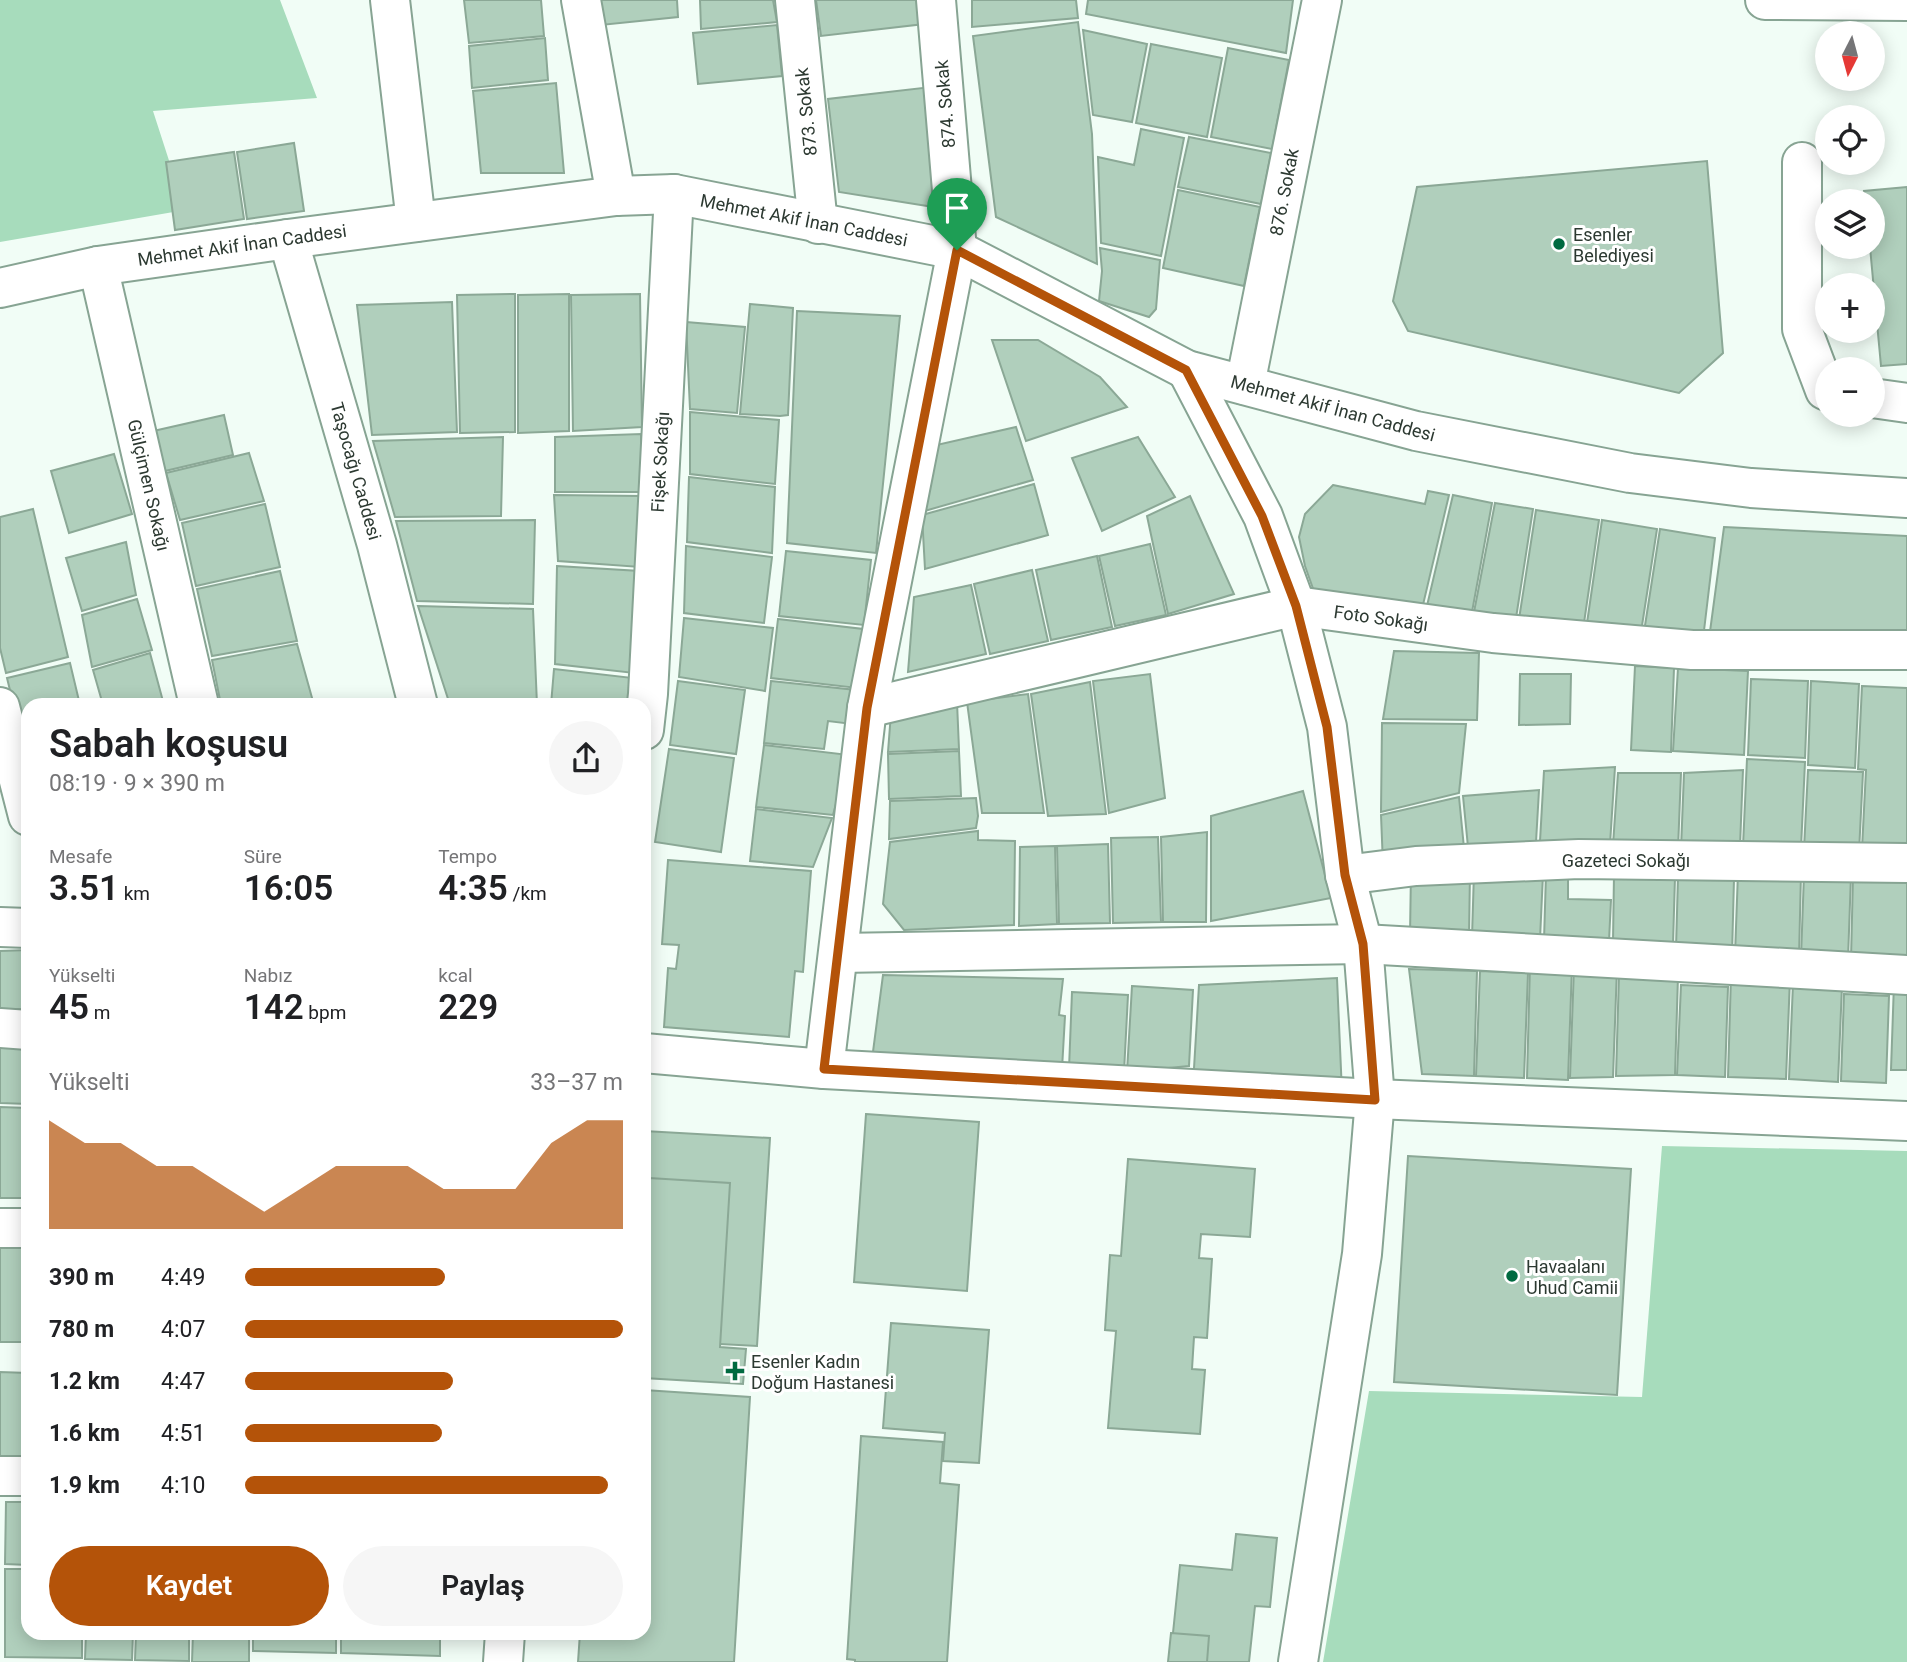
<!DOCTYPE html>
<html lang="tr">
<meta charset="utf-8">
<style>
body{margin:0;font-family:Roboto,sans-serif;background:#f6f6f6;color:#202124;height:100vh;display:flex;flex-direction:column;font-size:26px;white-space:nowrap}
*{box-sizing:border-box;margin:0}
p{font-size:23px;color:#757577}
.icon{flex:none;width:38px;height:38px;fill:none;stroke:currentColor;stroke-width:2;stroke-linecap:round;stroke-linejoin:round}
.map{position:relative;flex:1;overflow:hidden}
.sheet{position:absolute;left:21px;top:698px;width:630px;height:942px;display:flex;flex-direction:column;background:#fff;border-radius:21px;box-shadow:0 4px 18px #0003}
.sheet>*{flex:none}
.needle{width:46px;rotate:186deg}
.tools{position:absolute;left:1815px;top:21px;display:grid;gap:14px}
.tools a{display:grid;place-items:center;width:70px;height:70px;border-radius:50%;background:#fff;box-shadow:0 4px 18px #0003;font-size:35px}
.pin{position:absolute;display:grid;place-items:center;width:60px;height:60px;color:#fff;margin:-72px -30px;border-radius:50% 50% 50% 0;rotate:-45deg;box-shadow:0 0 7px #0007}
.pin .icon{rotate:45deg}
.round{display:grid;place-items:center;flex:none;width:74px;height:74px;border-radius:37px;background:#f6f6f6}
.headline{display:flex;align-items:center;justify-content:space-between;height:119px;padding:0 28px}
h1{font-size:38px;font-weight:600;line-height:52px}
.metrics{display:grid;grid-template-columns:repeat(3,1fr);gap:10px;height:119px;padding:7px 28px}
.metrics div{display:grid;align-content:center}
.metrics b{font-size:35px;font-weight:600}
.metrics small{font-size:19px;font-weight:400}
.metrics p{font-size:19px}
.chart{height:196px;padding:14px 28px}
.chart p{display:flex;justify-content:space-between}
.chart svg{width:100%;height:126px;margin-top:7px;fill:#b45309;opacity:.7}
.button{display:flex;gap:14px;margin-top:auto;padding:14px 28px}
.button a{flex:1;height:80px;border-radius:42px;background:#b45309;color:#fff;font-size:28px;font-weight:600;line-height:80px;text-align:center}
.button a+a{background:#f6f6f6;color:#202124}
ul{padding:0 28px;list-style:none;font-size:23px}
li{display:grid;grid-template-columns:112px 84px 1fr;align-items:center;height:52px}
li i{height:18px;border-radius:9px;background:#b45309}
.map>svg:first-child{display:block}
</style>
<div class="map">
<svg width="1907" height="1662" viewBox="0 0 1907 1662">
<rect width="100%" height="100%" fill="#f1fdf6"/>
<g fill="#a7dcbc">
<path d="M 0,0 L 280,0 L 317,98 L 153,111 L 185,210 L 0,242 Z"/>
<path d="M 1662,1146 L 1907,1151 L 1907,1662 L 1323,1662 L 1369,1391 L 1642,1397 Z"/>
</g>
<g fill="#b0cfbc" stroke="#8ba896" stroke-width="2">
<path d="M 464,0 L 541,0 L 544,36 L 469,43 Z"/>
<path d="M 598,0 L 677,0 L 678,17 L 601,25 Z"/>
<path d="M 700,0 L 773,0 L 777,22 L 701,29 Z"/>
<path d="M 816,0 L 921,0 L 924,24 L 821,36 Z"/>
<path d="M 972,0 L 1076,0 L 1078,18 L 972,27 Z"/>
<path d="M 1088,0 L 1293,0 L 1286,53 L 1086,14 Z"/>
<path d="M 1078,22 L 1092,134 L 1097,264 L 996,217 L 973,36 Z"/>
<path d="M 777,25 L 782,76 L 698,84 L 693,33 Z"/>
<path d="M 1083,30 L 1147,44 L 1132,122 L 1093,115 Z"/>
<path d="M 545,38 L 548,80 L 472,88 L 469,46 Z"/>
<path d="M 1151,44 L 1222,58 L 1207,137 L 1136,123 Z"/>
<path d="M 1228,48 L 1289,60 L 1272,149 L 1211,137 Z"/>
<path d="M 556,83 L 564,173 L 481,173 L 473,91 Z"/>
<path d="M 931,87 L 946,209 L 839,192 L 828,99 Z"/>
<path d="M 1141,129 L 1184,138 L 1161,256 L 1101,243 L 1098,157 L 1134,165 Z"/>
<path d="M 1189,137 L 1271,153 L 1261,204 L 1178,187 Z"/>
<path d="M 294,143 L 304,211 L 247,219 L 237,152 Z"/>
<path d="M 234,152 L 244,219 L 175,230 L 166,162 Z"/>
<path d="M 1707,161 L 1723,353 L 1679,393 L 1408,331 L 1393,301 L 1417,187 Z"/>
<path d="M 1907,187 L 1907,364 L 1881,366 L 1870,247 L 1872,247 L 1872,201 L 1865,201 L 1864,191 Z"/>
<path d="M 1178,190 L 1260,207 L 1244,286 L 1163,268 Z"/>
<path d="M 1100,248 L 1160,260 L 1156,309 L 1149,317 L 1099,301 L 1102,271 Z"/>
<path d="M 515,294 L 515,432 L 460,433 L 457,295 Z"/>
<path d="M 569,294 L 569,431 L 518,433 L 518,295 Z"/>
<path d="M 640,294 L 642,427 L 573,431 L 571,295 Z"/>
<path d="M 452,302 L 457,432 L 372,435 L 357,305 Z"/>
<path d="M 750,304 L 793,308 L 788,415 L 780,416 L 740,414 Z"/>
<path d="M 797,311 L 900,316 L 876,553 L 787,543 Z"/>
<path d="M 686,322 L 745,327 L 737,413 L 690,409 Z"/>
<path d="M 992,340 L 1038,340 L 1100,377 L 1127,407 L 1026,441 Z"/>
<path d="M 690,412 L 779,420 L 775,484 L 690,474 Z"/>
<path d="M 224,415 L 233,455 L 165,471 L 149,432 Z"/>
<path d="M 1016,427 L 1033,480 L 921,512 L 932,446 Z"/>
<path d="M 641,434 L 641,492 L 555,492 L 555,437 Z"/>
<path d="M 503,437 L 501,516 L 395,517 L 373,441 Z"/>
<path d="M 1138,437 L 1175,497 L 1102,531 L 1072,458 Z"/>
<path d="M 249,453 L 264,501 L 180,520 L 166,473 Z"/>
<path d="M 114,454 L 132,514 L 69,533 L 51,471 Z"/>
<path d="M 689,477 L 775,487 L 772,553 L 687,542 Z"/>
<path d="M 1034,484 L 1048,535 L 925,569 L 922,515 Z"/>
<path d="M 1333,485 L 1425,504 L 1428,491 L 1449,495 L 1422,609 L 1316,597 L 1305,566 L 1299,537 L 1305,514 Z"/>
<path d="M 554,495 L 641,496 L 640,567 L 558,561 Z"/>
<path d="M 1453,495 L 1492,503 L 1472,612 L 1426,610 Z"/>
<path d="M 1190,496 L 1234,594 L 1168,614 L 1147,516 Z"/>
<path d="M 1495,503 L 1533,509 L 1516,618 L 1474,612 Z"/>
<path d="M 265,504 L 280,567 L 196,586 L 182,523 Z"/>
<path d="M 33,509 L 68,657 L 6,673 L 0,648 L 0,517 Z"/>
<path d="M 1536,510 L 1599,520 L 1584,623 L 1519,619 Z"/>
<path d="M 535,520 L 533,604 L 417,601 L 396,521 Z"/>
<path d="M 1602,520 L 1657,529 L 1641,632 L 1587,623 Z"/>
<path d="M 1724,527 L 1907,536 L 1907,641 L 1709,639 Z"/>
<path d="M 1660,529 L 1715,538 L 1703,639 L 1644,632 Z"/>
<path d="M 126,542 L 136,595 L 82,611 L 66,558 Z"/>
<path d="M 1150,544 L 1166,615 L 1115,626 L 1099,556 Z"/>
<path d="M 686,546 L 772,557 L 764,623 L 684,613 Z"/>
<path d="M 786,551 L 871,560 L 864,625 L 779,616 Z"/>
<path d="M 1097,556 L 1112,627 L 1051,640 L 1036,570 Z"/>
<path d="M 557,566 L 640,571 L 634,673 L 555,664 Z"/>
<path d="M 1032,570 L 1048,641 L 990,654 L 974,584 Z"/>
<path d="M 280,571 L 297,641 L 212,656 L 197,589 Z"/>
<path d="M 971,585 L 986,654 L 908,672 L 914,597 Z"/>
<path d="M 137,599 L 152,650 L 92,667 L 82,615 Z"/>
<path d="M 418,606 L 533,609 L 537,705 L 450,705 Z"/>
<path d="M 684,618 L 773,628 L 765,691 L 679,677 Z"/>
<path d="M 778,619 L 863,629 L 857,688 L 771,678 Z"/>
<path d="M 297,644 L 314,705 L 221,705 L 212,660 Z"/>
<path d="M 1394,651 L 1479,653 L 1477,720 L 1383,719 Z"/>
<path d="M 150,653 L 164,705 L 103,705 L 93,670 Z"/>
<path d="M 70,663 L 80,705 L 28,705 L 28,738 L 22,739 L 7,678 Z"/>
<path d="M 1635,666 L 1674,668 L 1671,752 L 1631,750 Z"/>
<path d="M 1678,668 L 1748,671 L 1744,755 L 1673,751 Z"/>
<path d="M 554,669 L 633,678 L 628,705 L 551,705 Z"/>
<path d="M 1150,674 L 1165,798 L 1109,813 L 1093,681 Z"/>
<path d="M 1520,674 L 1571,674 L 1570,724 L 1519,725 Z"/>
<path d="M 1751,679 L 1808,681 L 1805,758 L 1748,755 Z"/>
<path d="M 678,681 L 745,690 L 736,754 L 670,745 Z"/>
<path d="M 771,681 L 856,690 L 852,724 L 828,721 L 824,749 L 764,743 Z"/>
<path d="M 1811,681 L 1859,684 L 1855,768 L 1808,765 Z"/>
<path d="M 1090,682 L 1106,814 L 1048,816 L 1031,694 Z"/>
<path d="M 1862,686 L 1907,688 L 1907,852 L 1862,849 L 1866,770 L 1858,769 Z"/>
<path d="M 1028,694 L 1044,813 L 982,813 L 967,702 Z"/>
<path d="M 957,702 L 959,749 L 888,752 L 891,713 Z"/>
<path d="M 1382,723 L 1466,724 L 1459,793 L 1381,812 Z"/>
<path d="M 764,745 L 849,755 L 833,815 L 756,807 Z"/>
<path d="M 669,749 L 734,758 L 721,852 L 655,842 Z"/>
<path d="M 959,751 L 961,796 L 889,799 L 888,754 Z"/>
<path d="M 1747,759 L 1805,762 L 1801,848 L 1743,846 Z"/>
<path d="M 1615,767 L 1610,844 L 1540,841 L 1544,771 Z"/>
<path d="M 1743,770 L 1740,846 L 1681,849 L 1684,773 Z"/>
<path d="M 1808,770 L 1863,772 L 1859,852 L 1804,849 Z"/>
<path d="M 1618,773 L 1681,773 L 1678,849 L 1613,845 Z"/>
<path d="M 1539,790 L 1536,842 L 1468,847 L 1463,796 Z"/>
<path d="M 1303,791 L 1331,898 L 1211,921 L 1211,816 Z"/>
<path d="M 1459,797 L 1464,848 L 1383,865 L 1381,815 Z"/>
<path d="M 976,798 L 978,816 L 976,828 L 889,839 L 890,801 Z"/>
<path d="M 756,809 L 832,818 L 813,867 L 750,861 Z"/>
<path d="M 978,831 L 978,840 L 1015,841 L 1014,925 L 904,930 L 883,904 L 890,842 Z"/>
<path d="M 1207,832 L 1206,922 L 1163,922 L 1161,837 Z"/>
<path d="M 1158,837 L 1161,922 L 1113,923 L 1111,838 Z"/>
<path d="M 1108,844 L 1110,923 L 1059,924 L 1057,846 Z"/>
<path d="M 1055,846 L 1057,924 L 1019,926 L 1020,847 Z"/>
<path d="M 668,860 L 811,871 L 803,972 L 795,971 L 789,1037 L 664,1027 L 668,968 L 676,969 L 679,945 L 662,944 Z"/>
<path d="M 1411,870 L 1470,872 L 1469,937 L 1410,935 Z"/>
<path d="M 1474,872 L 1543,874 L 1540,939 L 1472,937 Z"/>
<path d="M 1738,872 L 1801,873 L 1799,957 L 1735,955 Z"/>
<path d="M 1546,874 L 1568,875 L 1568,899 L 1611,900 L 1609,941 L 1544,940 Z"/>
<path d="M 1804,874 L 1851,875 L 1848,959 L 1801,957 Z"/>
<path d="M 1614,875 L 1675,877 L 1673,944 L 1613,941 Z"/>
<path d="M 1853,876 L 1907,877 L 1907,961 L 1851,959 Z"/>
<path d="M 1678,877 L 1734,879 L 1732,955 L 1676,948 Z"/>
<path d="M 28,950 L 28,1009 L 0,1010 L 0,951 Z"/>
<path d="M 1530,965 L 1572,966 L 1568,1080 L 1527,1078 Z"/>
<path d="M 1574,967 L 1617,968 L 1613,1077 L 1570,1078 Z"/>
<path d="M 1409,969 L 1477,971 L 1474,1076 L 1422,1074 Z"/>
<path d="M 1480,971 L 1528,973 L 1524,1078 L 1476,1076 Z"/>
<path d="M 1619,974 L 1678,976 L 1675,1075 L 1616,1076 Z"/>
<path d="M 883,975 L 1063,979 L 1059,1015 L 1065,1016 L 1062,1069 L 871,1067 Z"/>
<path d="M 1731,976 L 1790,978 L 1786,1079 L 1728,1077 Z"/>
<path d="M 1337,978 L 1342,1093 L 1193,1085 L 1199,985 Z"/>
<path d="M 1894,983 L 1907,983 L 1907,1070 L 1891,1070 Z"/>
<path d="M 1793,984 L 1842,986 L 1838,1082 L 1789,1079 Z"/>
<path d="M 1681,985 L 1728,987 L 1725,1077 L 1677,1075 Z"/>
<path d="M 1132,986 L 1193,990 L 1189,1066 L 1127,1072 Z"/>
<path d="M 1072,992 L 1128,995 L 1124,1072 L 1069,1069 Z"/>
<path d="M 1844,994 L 1889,996 L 1886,1083 L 1841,1081 Z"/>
<path d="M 0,1046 L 28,1047 L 28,1104 L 0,1103 Z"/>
<path d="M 0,1107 L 28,1108 L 28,1198 L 0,1198 Z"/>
<path d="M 866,1114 L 979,1122 L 967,1291 L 854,1282 Z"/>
<path d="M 644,1131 L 770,1138 L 757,1346 L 644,1340 Z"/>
<path d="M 1408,1156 L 1631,1169 L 1617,1395 L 1394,1382 Z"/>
<path d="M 1128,1159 L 1255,1169 L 1250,1237 L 1201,1234 L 1199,1258 L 1212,1259 L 1207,1338 L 1194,1337 L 1192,1369 L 1205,1370 L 1200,1434 L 1108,1428 L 1116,1331 L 1105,1330 L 1110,1255 L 1121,1256 Z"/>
<path d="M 649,1178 L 730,1183 L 720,1347 L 746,1349 L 743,1384 L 644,1378 L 644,1260 Z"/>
<path d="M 0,1244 L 28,1246 L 28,1342 L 0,1342 Z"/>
<path d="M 891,1323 L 989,1330 L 979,1463 L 943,1461 L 945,1433 L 883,1428 Z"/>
<path d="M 0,1372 L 28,1373 L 28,1465 L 0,1464 Z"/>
<path d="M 644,1390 L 750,1397 L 734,1662 L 578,1662 L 580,1633 L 644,1633 Z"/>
<path d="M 861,1436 L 943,1442 L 940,1483 L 959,1485 L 947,1662 L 855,1662 L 855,1660 L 847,1659 Z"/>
<path d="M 6,1502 L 28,1502 L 28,1565 L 5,1564 Z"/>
<path d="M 1236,1534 L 1277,1538 L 1270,1607 L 1255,1606 L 1249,1662 L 1170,1662 L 1180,1565 L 1232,1570 Z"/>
<path d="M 5,1569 L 28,1569 L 28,1633 L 82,1633 L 82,1658 L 5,1657 Z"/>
<path d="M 86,1633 L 133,1633 L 132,1660 L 85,1659 Z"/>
<path d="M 136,1633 L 189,1633 L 189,1661 L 135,1660 Z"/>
<path d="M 193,1633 L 249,1633 L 249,1662 L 192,1662 Z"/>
<path d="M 253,1633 L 336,1633 L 336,1653 L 253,1651 Z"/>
<path d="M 341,1633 L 440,1633 L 440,1656 L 341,1653 Z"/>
<path d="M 1171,1633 L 1209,1636 L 1207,1662 L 1168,1662 Z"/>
</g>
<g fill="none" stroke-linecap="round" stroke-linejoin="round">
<g stroke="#87a493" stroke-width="42">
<g id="minor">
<path d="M 390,0 L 416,222"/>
<path d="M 581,0 L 616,196"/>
<path d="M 795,0 L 818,224"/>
<path d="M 1765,0 L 1907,1"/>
<path d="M 1802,162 L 1802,329 L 1825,390 L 1827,391"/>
<path d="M 98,266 L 199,705"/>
<path d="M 1187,370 L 1263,516 L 1296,606 L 1327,727 L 1345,875 L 1363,944 L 1375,1099 L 1362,1254 L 1298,1662"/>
<path d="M 1245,385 L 1322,0"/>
<path d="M 1872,398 L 1907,403"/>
<path d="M 0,707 L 28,816"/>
<path d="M 867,708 L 1296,606 L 1493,633 L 1692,650 L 1907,650"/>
<path d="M 644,730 L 648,694 L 674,194"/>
<path d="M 1345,875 L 1416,866 L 1579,859 L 1907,863"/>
<path d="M 0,927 L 28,928"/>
<path d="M 839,953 L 1363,944 L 1907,975"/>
<path d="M 0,1028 L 28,1030"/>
<path d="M 644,1053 L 824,1069 L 1375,1099 L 1907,1121"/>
<path d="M 824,1069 L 867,708 L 957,250 L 936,0"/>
<path d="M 0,1228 L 28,1228"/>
<path d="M 0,1476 L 28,1476"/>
</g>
</g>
<g stroke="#87a493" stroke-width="42">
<g id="major">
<path d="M 288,239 L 377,545 L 418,705"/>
<path d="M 0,288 L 98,266 L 288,239 L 616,196 L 674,194 L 957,250 L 1187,370 L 1416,431 L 1630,473 L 1751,488 L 1907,498"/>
<path d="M 503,1662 L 505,1633"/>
</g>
</g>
<use href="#minor" stroke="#fff" stroke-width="38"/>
<use href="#major" stroke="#fff" stroke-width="38"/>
</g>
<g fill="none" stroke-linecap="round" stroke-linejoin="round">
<g stroke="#fff" stroke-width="14">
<path id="route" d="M 957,250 L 1186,370 L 1262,516 L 1296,606 L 1327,727 L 1345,875 L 1363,944 L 1375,1100 L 824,1069 L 867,708 Z"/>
</g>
<use href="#route" stroke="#b45309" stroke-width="9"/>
</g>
<g fill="#006a40" stroke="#fff" stroke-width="2.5">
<circle cx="1559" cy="244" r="7"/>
<circle cx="1512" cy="1276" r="7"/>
<path d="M731.5 1360.5h7v7h7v7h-7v7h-7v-7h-7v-7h7z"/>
</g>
<g text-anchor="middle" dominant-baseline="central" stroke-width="6" stroke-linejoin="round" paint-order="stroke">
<g font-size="18" fill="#2c3931" stroke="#fff">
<text transform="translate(945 104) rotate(-95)">874. Sokak</text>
<text transform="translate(806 112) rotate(-96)">873. Sokak</text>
<text transform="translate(1284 192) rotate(-79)">876. Sokak</text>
<text transform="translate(804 220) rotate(11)">Mehmet Akif İnan Caddesi</text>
<text transform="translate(242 245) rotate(-8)">Mehmet Akif İnan Caddesi</text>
<text transform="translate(1333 408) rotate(15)">Mehmet Akif İnan Caddesi</text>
<text transform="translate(660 462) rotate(-87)">Fişek Sokağı</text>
<text transform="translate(356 471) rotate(74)">Taşocağı Caddesi</text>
<text transform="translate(149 485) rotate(77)">Gülçimen Sokağı</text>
<text transform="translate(1381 618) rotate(8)">Foto Sokağı</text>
<text x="1626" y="860">Gazeteci Sokağı</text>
</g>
<g font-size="18" fill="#2c3931" stroke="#fff" text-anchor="start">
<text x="1573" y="234">Esenler<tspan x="1573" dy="21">Belediyesi</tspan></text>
<text x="1526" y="1266">Havaalanı<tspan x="1526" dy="21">Uhud Camii</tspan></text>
<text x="751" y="1361">Esenler Kadın<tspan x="751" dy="21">Doğum Hastanesi</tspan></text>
</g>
</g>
</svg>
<div class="tools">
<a><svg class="needle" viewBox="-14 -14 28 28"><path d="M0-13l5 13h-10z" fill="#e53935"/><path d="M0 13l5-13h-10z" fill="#757577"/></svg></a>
<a><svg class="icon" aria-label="locate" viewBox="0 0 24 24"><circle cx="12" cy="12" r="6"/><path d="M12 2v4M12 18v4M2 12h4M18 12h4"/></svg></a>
<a><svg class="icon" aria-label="layers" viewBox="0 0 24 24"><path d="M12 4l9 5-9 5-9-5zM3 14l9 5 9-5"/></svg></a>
<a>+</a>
<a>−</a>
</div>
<div class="pin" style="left:957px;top:250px;background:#1e9e55"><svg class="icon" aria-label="arrive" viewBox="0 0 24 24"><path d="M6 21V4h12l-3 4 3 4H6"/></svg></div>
<section class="sheet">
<div class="headline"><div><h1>Sabah koşusu</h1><p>08:19 · 9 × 390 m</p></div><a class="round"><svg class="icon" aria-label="share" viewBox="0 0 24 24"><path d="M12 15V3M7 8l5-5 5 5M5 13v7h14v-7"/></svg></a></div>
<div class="metrics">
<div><p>Mesafe</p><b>3.51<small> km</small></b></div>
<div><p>Süre</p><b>16:05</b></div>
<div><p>Tempo</p><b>4:35<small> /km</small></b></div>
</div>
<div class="metrics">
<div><p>Yükselti</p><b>45<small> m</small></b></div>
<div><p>Nabız</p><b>142<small> bpm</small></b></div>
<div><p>kcal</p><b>229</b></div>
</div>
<div class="chart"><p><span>Yükselti</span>33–37 m</p>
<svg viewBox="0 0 160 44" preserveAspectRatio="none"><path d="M0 44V6L10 14L20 14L30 22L40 22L50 30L60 38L70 30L80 22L90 22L100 22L110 30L120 30L130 30L140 14L150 6L160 6V44z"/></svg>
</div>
<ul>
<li><b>390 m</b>4:49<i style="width:53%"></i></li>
<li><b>780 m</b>4:07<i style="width:100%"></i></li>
<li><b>1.2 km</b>4:47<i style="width:55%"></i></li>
<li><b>1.6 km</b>4:51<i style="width:52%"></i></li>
<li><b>1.9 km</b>4:10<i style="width:96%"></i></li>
</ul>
<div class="button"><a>Kaydet</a><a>Paylaş</a></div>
</section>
</div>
